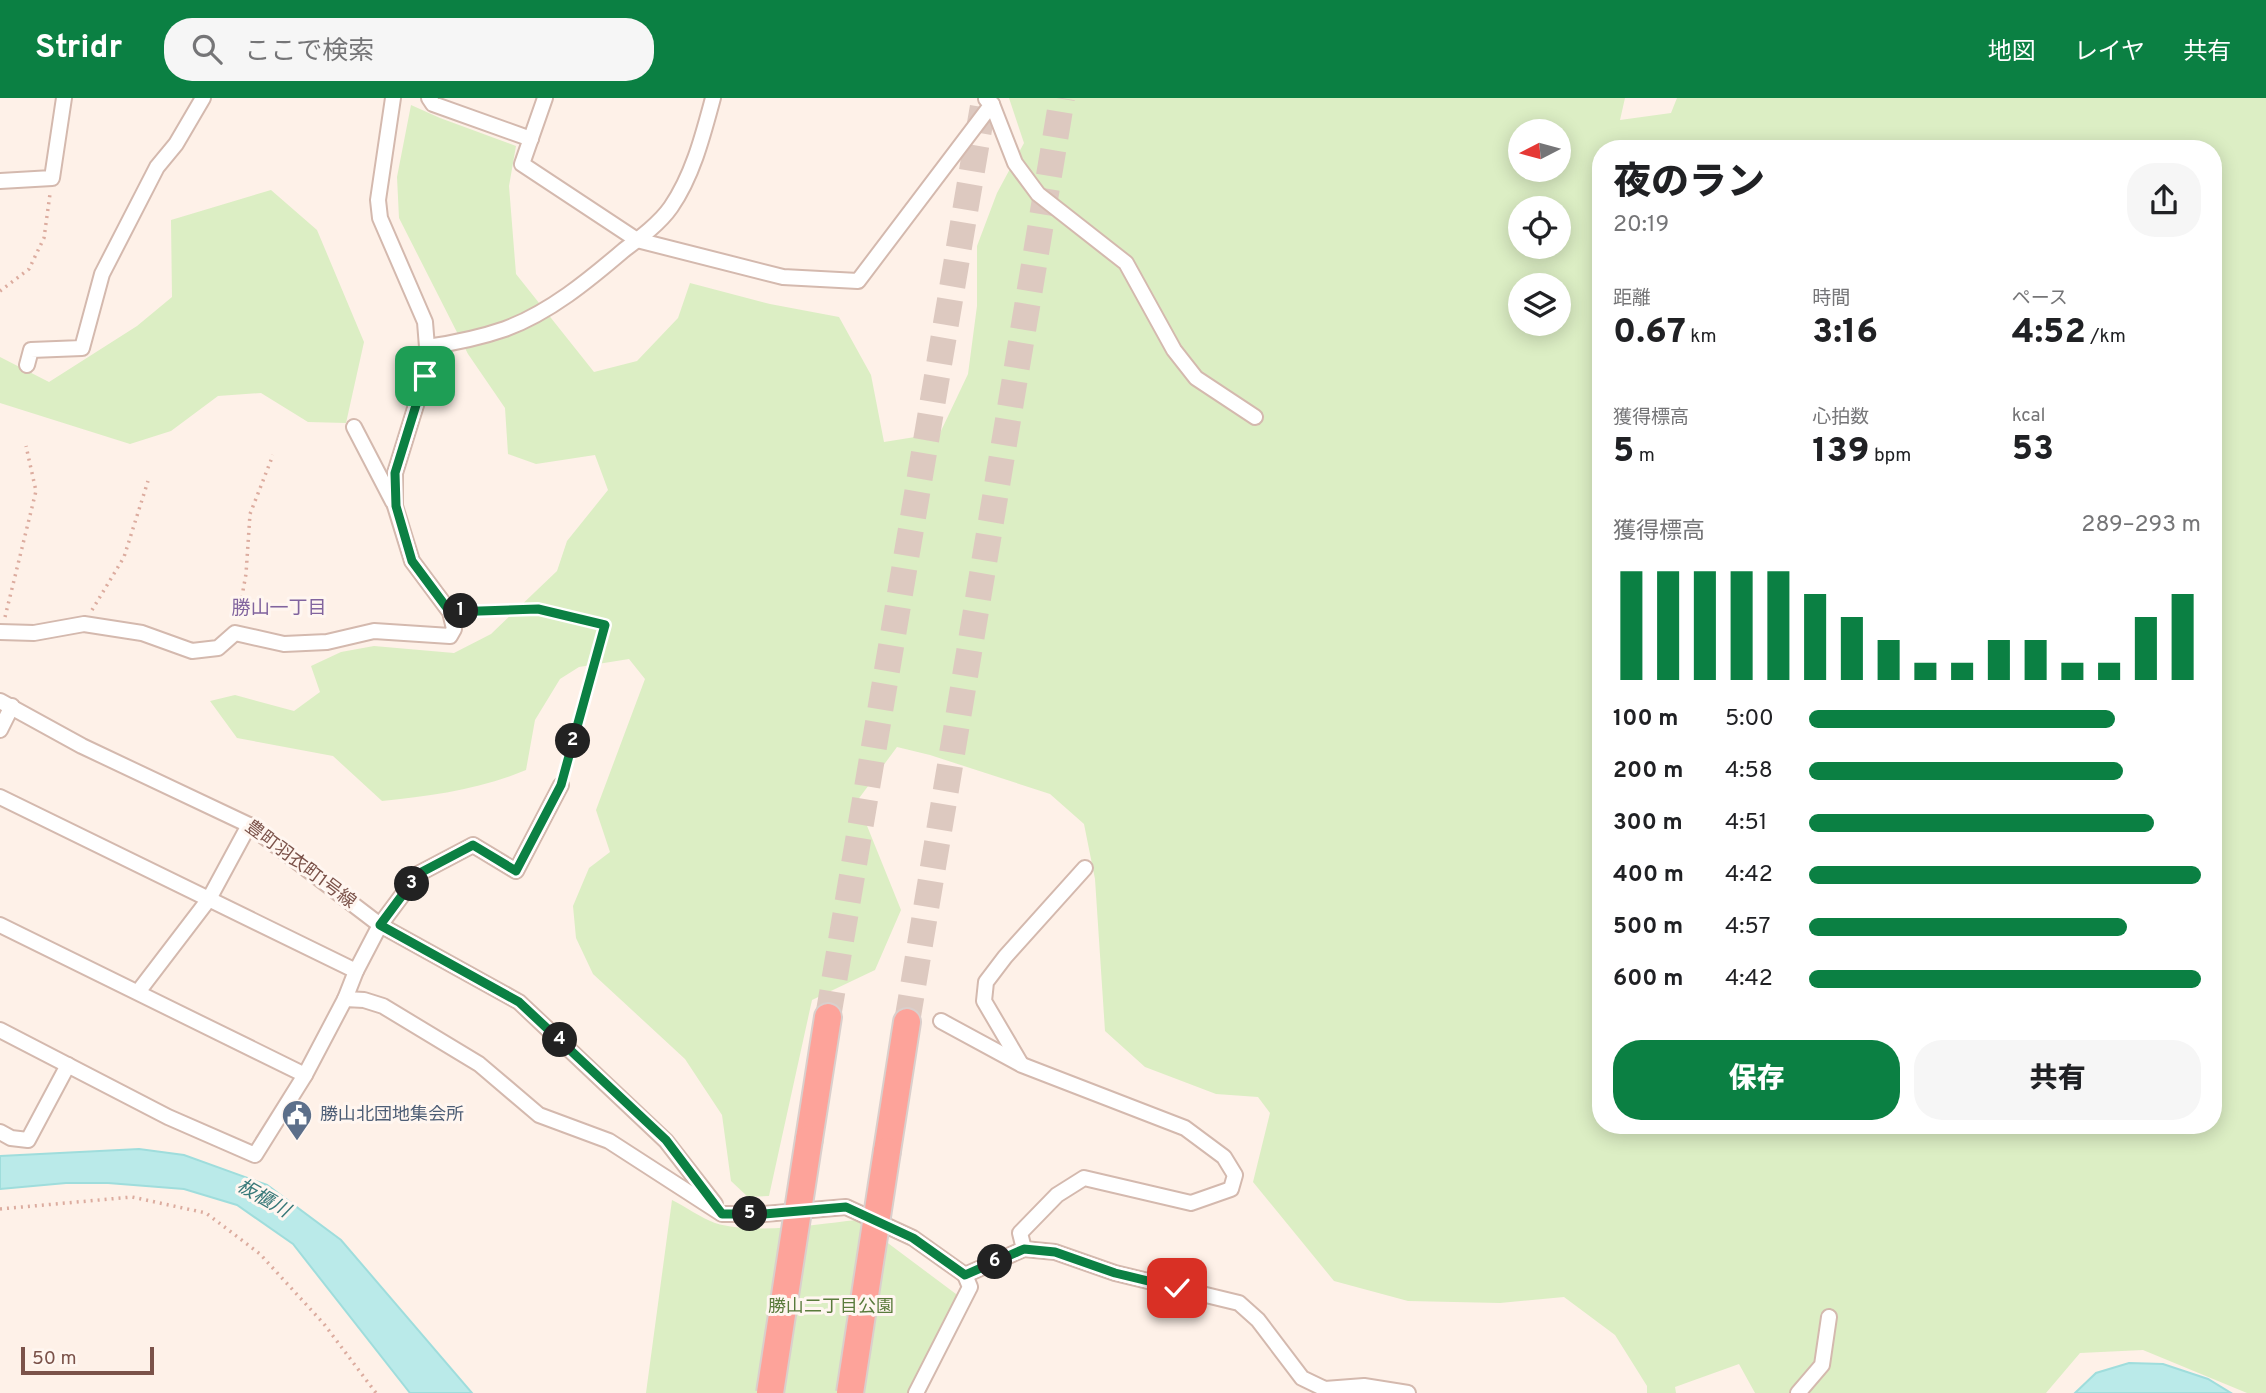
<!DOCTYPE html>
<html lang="ja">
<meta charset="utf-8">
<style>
body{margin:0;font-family:Overpass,"Noto Sans JP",sans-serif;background:#f6f6f6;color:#202124;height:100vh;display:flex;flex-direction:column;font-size:26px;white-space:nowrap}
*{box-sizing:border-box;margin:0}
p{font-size:23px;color:#757577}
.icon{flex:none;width:38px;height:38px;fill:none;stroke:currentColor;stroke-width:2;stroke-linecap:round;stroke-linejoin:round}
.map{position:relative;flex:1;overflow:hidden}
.sheet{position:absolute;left:1592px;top:42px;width:630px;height:994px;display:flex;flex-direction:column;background:#fff;border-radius:28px;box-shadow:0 4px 18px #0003}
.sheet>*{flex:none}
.needle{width:46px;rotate:264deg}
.controls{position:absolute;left:1508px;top:21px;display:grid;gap:14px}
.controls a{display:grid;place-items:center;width:63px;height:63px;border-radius:50%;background:#fff;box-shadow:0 4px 18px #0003;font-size:35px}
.scale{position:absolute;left:21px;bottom:18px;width:133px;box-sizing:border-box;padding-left:7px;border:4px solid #7b5249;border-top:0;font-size:19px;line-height:24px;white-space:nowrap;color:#7b5249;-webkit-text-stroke:5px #fff6f0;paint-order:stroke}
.pin{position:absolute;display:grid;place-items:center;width:60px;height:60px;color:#fff;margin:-30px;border-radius:14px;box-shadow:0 4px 10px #0006}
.km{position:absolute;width:35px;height:35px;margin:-18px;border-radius:50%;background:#222;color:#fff;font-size:19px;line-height:35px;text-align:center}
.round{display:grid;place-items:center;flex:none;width:74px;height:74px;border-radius:28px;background:#f6f6f6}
.headline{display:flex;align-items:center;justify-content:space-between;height:119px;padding:0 21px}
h1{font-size:38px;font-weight:800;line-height:52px}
.metrics{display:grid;grid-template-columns:repeat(3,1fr);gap:10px;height:119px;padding:7px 21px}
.metrics div{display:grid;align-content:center}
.metrics b{font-size:35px;font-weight:800}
.metrics small{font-size:19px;font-weight:400}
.metrics p{font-size:19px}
.chart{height:196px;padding:14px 21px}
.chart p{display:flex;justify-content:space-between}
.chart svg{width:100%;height:126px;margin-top:7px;stroke:#0b8043;stroke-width:6}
.primary-button{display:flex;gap:14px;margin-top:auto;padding:14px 21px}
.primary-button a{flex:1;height:80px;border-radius:28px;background:#0b8043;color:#fff;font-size:28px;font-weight:800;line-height:80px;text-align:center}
.primary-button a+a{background:#f6f6f6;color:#202124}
ul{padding:0 21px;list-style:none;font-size:23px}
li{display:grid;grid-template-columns:112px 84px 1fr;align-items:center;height:52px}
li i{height:18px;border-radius:9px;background:#0b8043}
header{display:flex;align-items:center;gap:42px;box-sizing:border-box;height:98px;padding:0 35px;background:#0b8043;color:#fff}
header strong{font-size:33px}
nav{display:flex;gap:38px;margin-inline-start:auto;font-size:24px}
.search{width:490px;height:63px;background:#f6f6f6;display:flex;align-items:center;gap:18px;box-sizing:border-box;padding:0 24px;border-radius:28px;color:#757577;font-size:26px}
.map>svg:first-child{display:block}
</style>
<header>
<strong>Stridr</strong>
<div class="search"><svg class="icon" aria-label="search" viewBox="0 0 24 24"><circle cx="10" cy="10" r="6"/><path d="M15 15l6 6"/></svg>ここで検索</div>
<nav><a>地図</a><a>レイヤ</a><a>共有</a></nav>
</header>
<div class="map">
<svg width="2266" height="1295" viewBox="0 0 2266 1295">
<rect width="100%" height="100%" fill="#fef1e8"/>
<g fill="#dceec4" fill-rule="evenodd">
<path d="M 1009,0 L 1625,0 L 1620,22 L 1671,15 L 1677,0 L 2266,0 L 2266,1295 L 2247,1295 L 2143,1252 L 2080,1255 L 2046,1295 L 1755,1295 L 1739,1266 L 1675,1289 L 1676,1295 L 1647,1295 L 1647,1288 L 1615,1237 L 1564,1199 L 1500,1205 L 1408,1203 L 1334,1183 L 1253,1084 L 1270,1015 L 1258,999 L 1216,996 L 1145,969 L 1105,933 L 1095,781 L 1084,726 L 1050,696 L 930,657 L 897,649 L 857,703 L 901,812 L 875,872 L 812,902 L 769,1098 L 748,1099 L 731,1083 L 722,1017 L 685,961 L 593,876 L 576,840 L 573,808 L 589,770 L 610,754 L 596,712 L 645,581 L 629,561 L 579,569 L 560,581 L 535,622 L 526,672 C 481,691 431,698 382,703 L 333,658 L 237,640 L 210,603 L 235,597 L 294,613 L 320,594 L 311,568 L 341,554 L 374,548 L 454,555 L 491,536 L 557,473 L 567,443 L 608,392 L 595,357 L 536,366 L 508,356 L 505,310 L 468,256 L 399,120 L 397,79 L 411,7 L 440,20 L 516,48 L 509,88 L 516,176 L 594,274 L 637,263 L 678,220 L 690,185 L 770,206 L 839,219 L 871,277 L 884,344 L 940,335 L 968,276 L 977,208 L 977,148 L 997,95 L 1024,45 ZM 1521,33 L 1559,33 L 1559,72 L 1521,72 ZM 1601,51 L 2214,51 L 2214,1027 L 1601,1027 ZM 1521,110 L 1559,110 L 1559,149 L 1521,149 ZM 1521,187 L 1559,187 L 1559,226 L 1521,226 Z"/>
<path d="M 271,92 L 317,132 L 364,244 L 346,325 L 308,324 L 261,295 L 218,298 L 171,333 L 130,346 L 0,305 L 0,259 L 49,284 L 137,228 L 172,199 L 171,122 Z"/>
<path d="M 672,1102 C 686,1109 701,1120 715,1125 C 754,1137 817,1126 857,1122 L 956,1196 L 956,1202 L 917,1295 L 646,1295 Z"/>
</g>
<g fill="#baeae9" stroke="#9fdddc" stroke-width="2">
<path d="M 139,1051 L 184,1057 L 267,1087 L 341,1142 L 472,1295 L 410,1295 L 293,1146 L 237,1107 L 184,1091 L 108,1085 L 66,1085 L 0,1091 L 0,1058 Z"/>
<path d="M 2129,1265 L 2163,1266 L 2208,1281 L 2231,1295 L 2075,1295 L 2096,1275 Z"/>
</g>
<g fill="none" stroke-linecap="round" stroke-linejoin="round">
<g stroke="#ddc9c0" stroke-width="26" stroke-dasharray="26 13" stroke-linecap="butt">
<path d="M 828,919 L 984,2"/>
<path d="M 907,924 L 1062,0"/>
</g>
<g stroke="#d4b9ae" stroke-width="10">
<path id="service" d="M 450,514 L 538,511 L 605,528"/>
</g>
<g stroke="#d4b9ae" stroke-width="18">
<g id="minor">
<path d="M 429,0 L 433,6 L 531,41"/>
<path d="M 545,0 L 522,66 L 637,142 L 783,179 L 858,183 L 992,6"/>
<path d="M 986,1 L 992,6 L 1015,65 L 1038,96 L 1126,165 L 1174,252 L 1196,280 L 1255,319"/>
<path d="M 0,83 L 52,80 L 64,0"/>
<path d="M 427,249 C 454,245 479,240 505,231 C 549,215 589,182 624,152 C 640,140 660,125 671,109 C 693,77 703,37 713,0"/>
<path d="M 27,267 L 31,252 L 82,250 L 102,176 L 157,69 L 176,46 L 203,0"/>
<path d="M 354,329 L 393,404"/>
<path d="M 0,534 L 34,535 L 84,526 L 142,535 L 192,553 L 218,550 L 235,535 L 284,546 L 327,544 L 374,533 L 450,538 L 454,531 L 450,514 L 412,463 L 395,408 L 395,375 L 425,278 L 427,249 L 425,224 L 380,120 L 378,102 L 393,0"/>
<path d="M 0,603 L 82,648 L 249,727 L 380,827 L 519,904 L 666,1043 L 715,1106"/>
<path d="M 0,632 L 12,608"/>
<path d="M 0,699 L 356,873"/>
<path d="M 0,827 L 305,977"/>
<path d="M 138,894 L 209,801 L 249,727"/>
<path d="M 345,901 L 356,873 L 380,827 L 418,776 L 473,747 L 516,773 L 561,687"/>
<path d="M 941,923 L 1022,967 L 1185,1030 L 1224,1059 L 1235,1077 L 1231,1091 L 1191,1105 L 1084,1080 L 1057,1097 L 1020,1135 L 1024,1151"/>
<path d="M 0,932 L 168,1019 L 255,1057 L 305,977 L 345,901 L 364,902 L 383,908 L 479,966 L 539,1017 L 609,1043 L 722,1116 L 764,1116 L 846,1109 L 913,1140 L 965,1177 L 1024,1151 L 1055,1154 L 1115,1175 L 1239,1205 L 1258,1222 L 1302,1280 L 1325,1291 L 1364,1288 L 1408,1295"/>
<path d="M 1021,966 L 984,903 L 986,884 L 1005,859 L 1085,770"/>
<path d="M 0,1034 L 11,1040 L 28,1042 L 68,967"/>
<path d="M 916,1295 L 970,1189 L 965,1177"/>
<path d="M 1798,1295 L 1822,1267 L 1829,1219"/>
</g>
</g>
<g stroke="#dacfcc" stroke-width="30">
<g id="motorway">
<path d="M 809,1041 L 828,919"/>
<path d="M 887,1053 L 907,924"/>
</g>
</g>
<g stroke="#dcac9f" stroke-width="3.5" stroke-dasharray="2 5" stroke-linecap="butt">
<path d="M 0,193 L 29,171 L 44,140 L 50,96"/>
<path d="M 92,512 L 124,459 L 148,383"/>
<path d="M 5,519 L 36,393 L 26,348"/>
<path d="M 238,520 L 246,476 L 250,416 L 273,357"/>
<path d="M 564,675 L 602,537"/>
<path d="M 0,1111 L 132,1099 L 206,1115 L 260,1156 L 324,1226 L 376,1295"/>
</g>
<use href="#service" stroke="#fff" stroke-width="7"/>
<use href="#minor" stroke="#fff" stroke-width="14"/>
<use href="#motorway" stroke="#fda39a" stroke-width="26"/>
<g stroke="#dacfcc" stroke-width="30" stroke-linecap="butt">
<g id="motorway-bridge">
<path d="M 770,1295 L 809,1041"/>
<path d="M 850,1295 L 887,1053"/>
</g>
</g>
<use href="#motorway-bridge" stroke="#fda39a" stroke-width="26"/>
</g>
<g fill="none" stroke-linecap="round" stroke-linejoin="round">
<g stroke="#fff" stroke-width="14">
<path id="route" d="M 425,278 L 395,375 L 396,408 L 412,463 L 450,514 L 538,511 L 605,527 L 561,687 L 516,773 L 473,747 L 418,776 L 380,827 L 519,904 L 666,1042 L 722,1116 L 764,1116 L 846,1109 L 913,1140 L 965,1177 L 1024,1151 L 1055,1154 L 1115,1175 L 1177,1190"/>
</g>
<use href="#route" stroke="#0b8043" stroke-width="9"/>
</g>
<defs>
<g id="civic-pin" transform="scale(1.575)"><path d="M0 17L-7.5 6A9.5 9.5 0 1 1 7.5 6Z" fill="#5c6f8a" stroke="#fff6f0"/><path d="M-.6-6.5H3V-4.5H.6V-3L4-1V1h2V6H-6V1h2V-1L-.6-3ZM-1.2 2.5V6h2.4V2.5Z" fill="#fff"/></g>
</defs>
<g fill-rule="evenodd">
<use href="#civic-pin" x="297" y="1017"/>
</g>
<g text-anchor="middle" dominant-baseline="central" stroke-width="6" stroke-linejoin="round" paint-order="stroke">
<g font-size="18" fill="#7b5249" stroke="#fff6f0">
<text transform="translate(300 767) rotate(37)">豊町羽衣町1号線</text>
</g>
<g font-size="18" fill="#4e5e75" stroke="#fff6f0" text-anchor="start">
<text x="320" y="1017">勝山北団地集会所</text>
</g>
<g font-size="18" fill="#5a7b3c" stroke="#fff6f0">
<text x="831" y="1209">勝山二丁目公園</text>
</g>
<g font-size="19" fill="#81649e" stroke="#fff6f0">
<text x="279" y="511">勝山一丁目</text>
</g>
<g font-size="19" font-style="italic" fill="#387979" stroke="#fff6f0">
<text transform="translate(263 1101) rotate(30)">板櫃川</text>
</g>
</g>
</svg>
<div class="controls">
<a><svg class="needle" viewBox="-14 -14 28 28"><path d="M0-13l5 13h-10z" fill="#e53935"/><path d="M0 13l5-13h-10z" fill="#757577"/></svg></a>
<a><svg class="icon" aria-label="locate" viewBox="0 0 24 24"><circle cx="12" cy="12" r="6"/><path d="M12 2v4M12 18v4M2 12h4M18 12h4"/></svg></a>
<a><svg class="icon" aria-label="layers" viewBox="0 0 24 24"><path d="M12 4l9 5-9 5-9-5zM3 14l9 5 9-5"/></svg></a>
</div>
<div class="scale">50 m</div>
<div class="pin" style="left:425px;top:278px;background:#1e9e55"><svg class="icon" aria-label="arrive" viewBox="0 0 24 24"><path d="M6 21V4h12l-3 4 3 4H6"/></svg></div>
<div class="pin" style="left:1177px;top:1190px;background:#d93025"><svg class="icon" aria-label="check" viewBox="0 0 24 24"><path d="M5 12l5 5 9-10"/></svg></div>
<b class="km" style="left:461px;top:513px">1</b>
<b class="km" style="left:573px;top:643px">2</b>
<b class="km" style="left:412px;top:786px">3</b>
<b class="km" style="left:560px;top:942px">4</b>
<b class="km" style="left:750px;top:1116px">5</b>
<b class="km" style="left:995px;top:1164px">6</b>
<section class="sheet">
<div class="headline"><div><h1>夜のラン</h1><p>20:19</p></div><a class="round"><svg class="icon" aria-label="share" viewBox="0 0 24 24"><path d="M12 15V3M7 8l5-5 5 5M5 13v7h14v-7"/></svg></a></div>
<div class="metrics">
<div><p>距離</p><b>0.67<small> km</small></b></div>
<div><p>時間</p><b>3:16</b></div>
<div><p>ペース</p><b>4:52<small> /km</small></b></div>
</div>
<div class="metrics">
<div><p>獲得標高</p><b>5<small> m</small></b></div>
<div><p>心拍数</p><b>139<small> bpm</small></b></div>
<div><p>kcal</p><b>53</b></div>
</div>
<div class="chart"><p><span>獲得標高</span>289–293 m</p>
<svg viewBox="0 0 160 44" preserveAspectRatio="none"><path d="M5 44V6M15 44V6M25 44V6M35 44V6M45 44V6M55 44V14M65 44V22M75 44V30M85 44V38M95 44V38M105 44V30M115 44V30M125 44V38M135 44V38M145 44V22M155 44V14"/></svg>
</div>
<ul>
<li><b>100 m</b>5:00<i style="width:78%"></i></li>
<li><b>200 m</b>4:58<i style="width:80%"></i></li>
<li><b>300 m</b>4:51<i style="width:88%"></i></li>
<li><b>400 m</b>4:42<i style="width:100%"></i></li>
<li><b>500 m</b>4:57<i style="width:81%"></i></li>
<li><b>600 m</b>4:42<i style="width:100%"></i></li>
</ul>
<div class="primary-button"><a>保存</a><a>共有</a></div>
</section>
</div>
